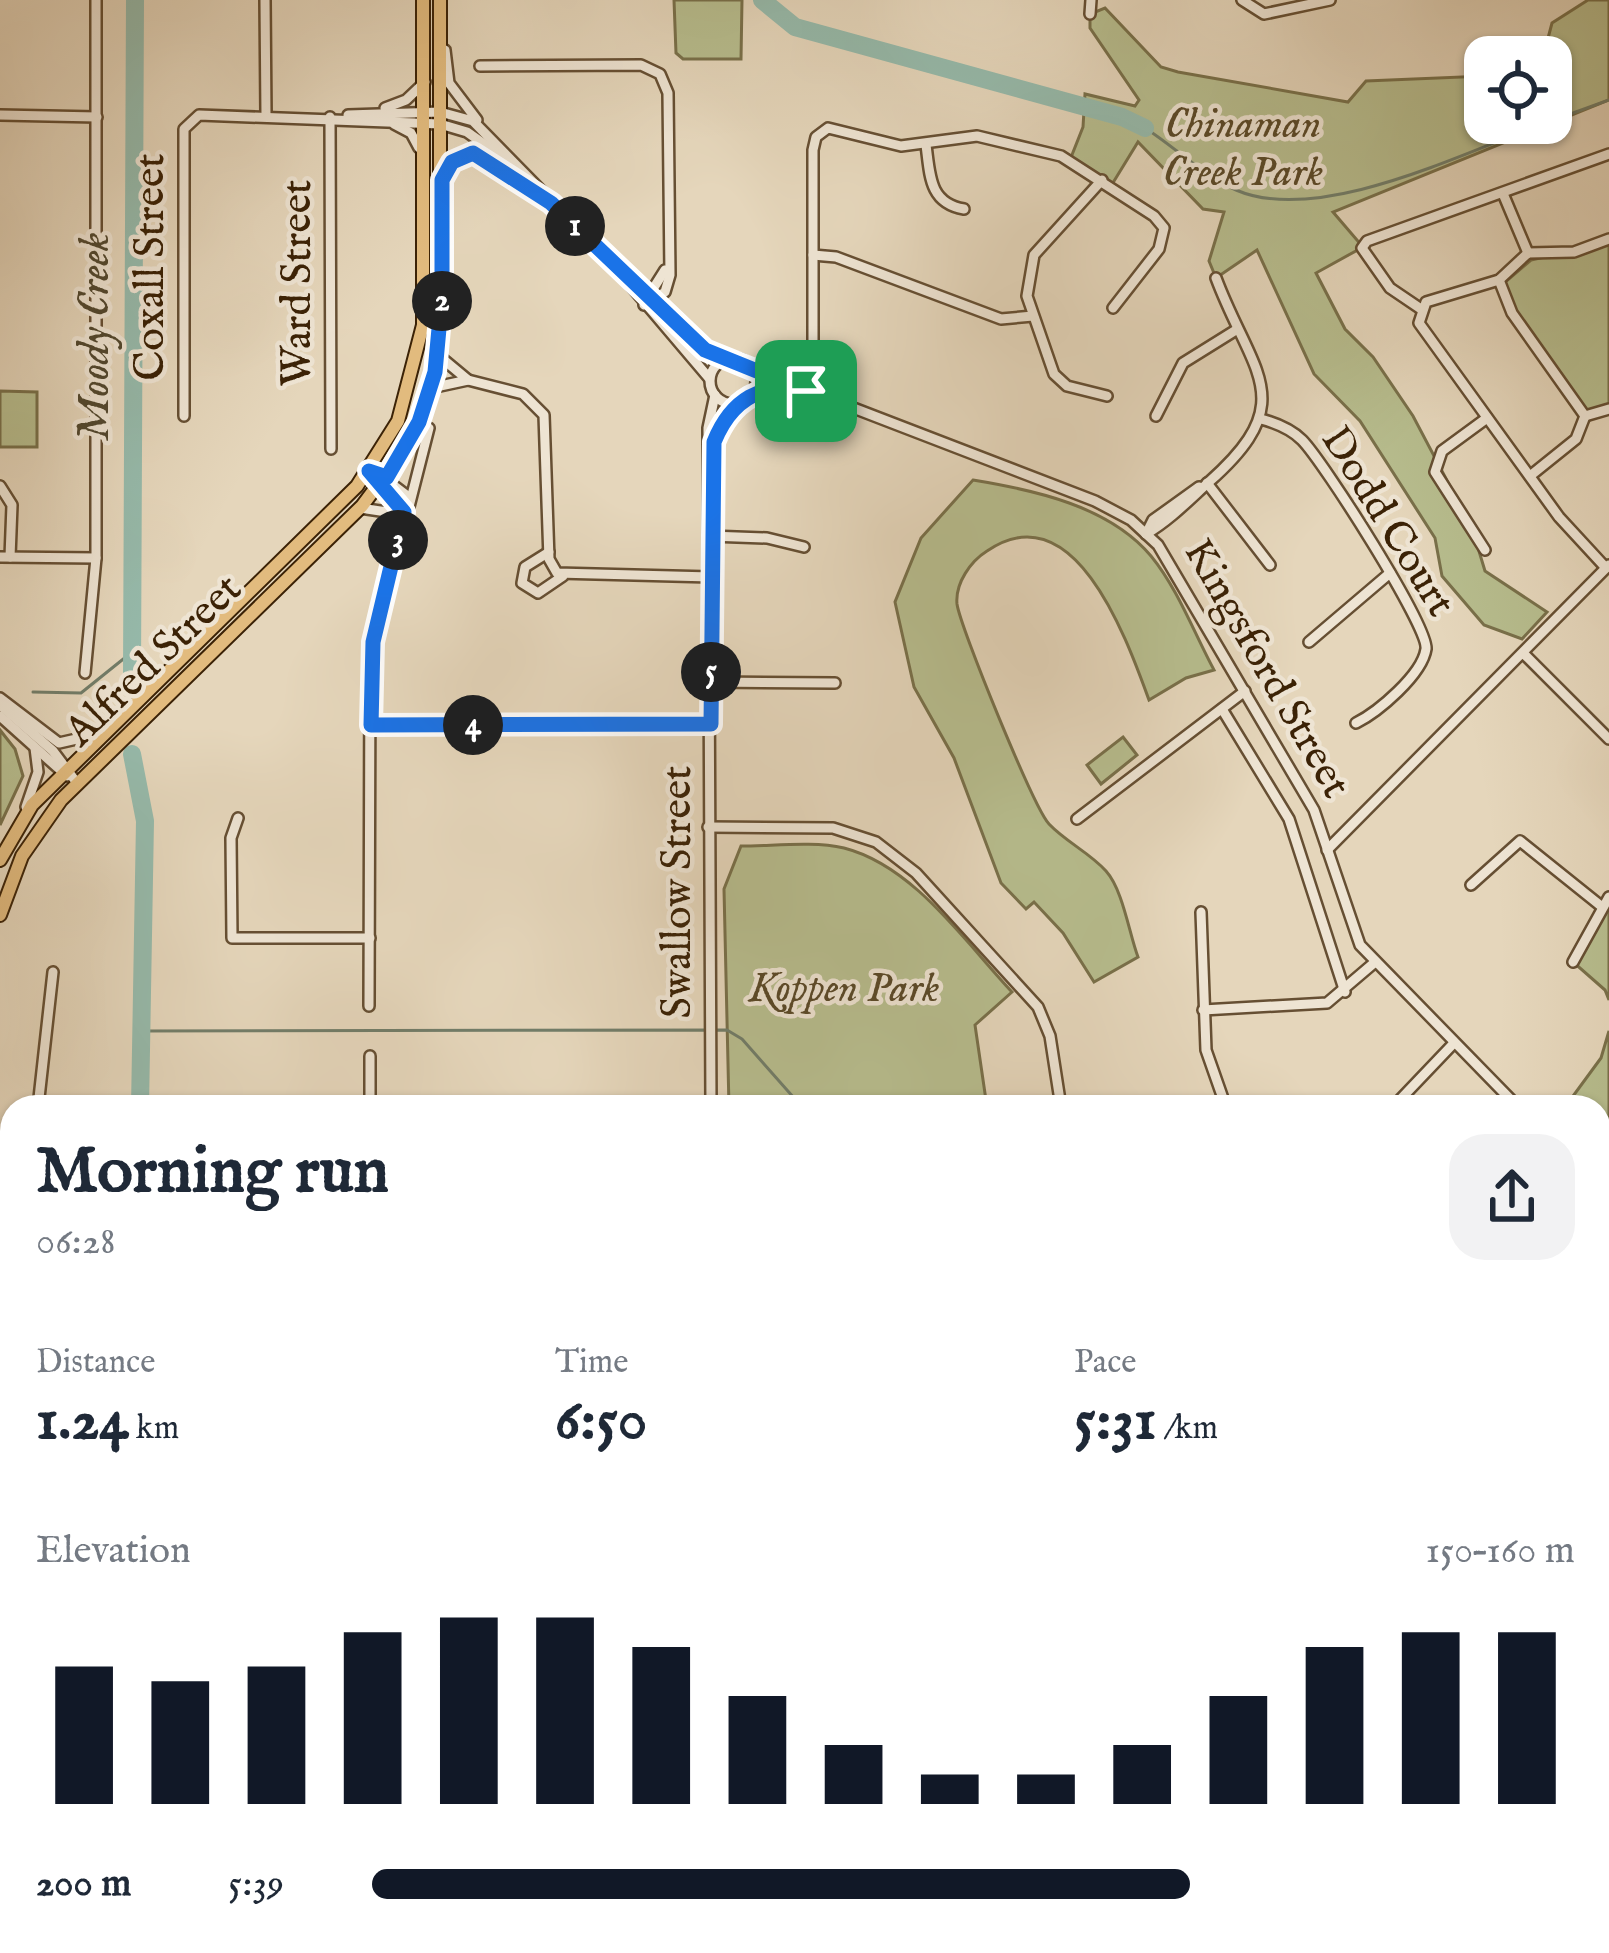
<!DOCTYPE html>
<meta charset="utf-8">
<style>
body{margin:0;font-family:"IM FELL English",serif;background:#f2f2f3;color:#1f2937;height:100vh;display:flex;flex-direction:column;font-size:45px;white-space:nowrap}
*{box-sizing:border-box;margin:0}
p{font-size:39px;color:#747a83}
.icon{flex:none;width:66px;height:66px;fill:none;stroke:currentColor;stroke-width:2;stroke-linecap:round;stroke-linejoin:round}
.map{position:relative;flex:1;overflow:hidden}
.details{position:absolute;left:0px;top:1095px;width:1611px;height:858px;display:flex;flex-direction:column;background:#fff;border-radius:36px 36px 0 0;box-shadow:0 3px 9px #0004}
.details>*{flex:none}
.buttons{position:absolute;left:1464px;top:36px;display:grid;gap:24px}
.buttons a{display:grid;place-items:center;width:108px;height:108px;border-radius:24px;background:#fff;box-shadow:0 3px 9px #0004;font-size:60px}
.pin{position:absolute;display:grid;place-items:center;width:102px;height:102px;color:#fff;margin:-51px;border-radius:24px;box-shadow:0 6px 18px #0006}
.km{position:absolute;width:60px;height:60px;margin:-30px;border-radius:50%;background:#222;color:#fff;font-size:33px;line-height:60px;text-align:center}
.round{display:grid;place-items:center;flex:none;width:126px;height:126px;border-radius:36px;background:#f2f2f3}
.headline{display:flex;align-items:center;justify-content:space-between;height:204px;padding:0 36px}
h1{font-size:66px;font-weight:800;line-height:90px}
.metrics{display:grid;grid-template-columns:repeat(3,1fr);gap:18px;height:204px;padding:12px 36px}
.metrics div{display:grid;align-content:center}
.metrics b{font-size:60px;font-weight:800}
.metrics small{font-size:33px;font-weight:400}
.metrics p{font-size:33px}
.chart{height:336px;padding:24px 36px}
.chart p{display:flex;justify-content:space-between}
.chart svg{width:100%;height:216px;margin-top:12px;stroke:#111827;stroke-width:6}
ul{padding:0 36px;list-style:none;font-size:39px}
li{display:grid;grid-template-columns:192px 144px 1fr;align-items:center;height:90px}
li i{height:30px;border-radius:15px;background:#111827}
.map>svg:first-child{display:block}
</style>
<div class="map">
<svg width="1609" height="1953" viewBox="0 0 1609 1953">
<rect width="100%" height="100%" fill="#e5d6bb"/>
<filter id="stains"><feTurbulence type="fractalNoise" baseFrequency=".00167" numOctaves="4"/><feColorMatrix values="0 0 0 0 .2 0 0 0 0 .09 0 0 0 0 .02 0 0 0 .5 -.17"/></filter>
<radialGradient id="worn" r=".72"><stop offset=".6" stop-color="#630" stop-opacity="0"/><stop offset="1" stop-color="#630" stop-opacity=".3"/></radialGradient>
<g fill="#b7bd8e" stroke="#79704a" stroke-width="3">
<path d="M 674,0 L 742,0 L 741,59 L 683,59 L 676,53 Z"/>
<path d="M 1588,0 L 1609,0 L 1609,100 L 1333,212 L 1363,247 L 1316,273 L 1345,329 L 1373,357 L 1413,416 L 1472,528 L 1485,571 L 1547,612 L 1522,639 L 1484,625 L 1442,576 L 1435,538 L 1360,421 L 1314,374 L 1257,250 L 1216,278 L 1209,261 L 1224,212 L 1203,209 L 1138,142 L 1111,186 L 1070,160 L 1083,127 L 1085,94 L 1135,106 L 1139,100 L 1090,28 L 1090,14 L 1105,8 L 1161,67 L 1178,72 L 1348,102 L 1366,81 L 1485,76 L 1485,123 L 1551,123 L 1551,57 L 1543,57 L 1552,23 Z"/>
<path d="M 1609,243 L 1609,404 L 1585,412 L 1515,316 L 1504,283 L 1531,260 Z"/>
<path d="M 0,391 L 37,392 L 37,447 L 0,447 Z"/>
<path d="M 973,480 C 1034,490 1109,506 1151,556 C 1178,589 1194,633 1214,670 L 1186,678 L 1149,700 C 1127,640 1075,491 987,551 C 971,561 955,583 957,604 C 960,627 1034,808 1049,824 C 1066,842 1090,853 1106,871 C 1123,890 1129,933 1138,957 L 1094,982 L 1063,933 L 1034,902 L 1026,909 L 1001,883 L 954,758 L 914,687 L 895,602 L 921,538 Z"/>
<path d="M 0,730 L 15,749 L 23,776 L 0,825 Z"/>
<path d="M 1123,737 L 1137,755 L 1101,784 L 1087,765 Z"/>
<path d="M 741,846 C 774,846 813,841 844,848 C 914,866 965,942 1012,992 L 975,1025 L 987,1107 L 729,1107 L 724,889 Z"/>
<path d="M 1609,899 L 1609,1000 L 1605,990 L 1573,962 Z"/>
<path d="M 1609,1031 L 1609,1177 L 1599,1167 L 1599,1107 L 1565,1107 L 1601,1058 Z"/>
<path d="M 0,1824 L 12,1824 L 12,1941 L 89,1941 L 89,1953 L 0,1953 Z"/>
</g>
<g fill="none" stroke-linecap="round" stroke-linejoin="round">
<g stroke="#727d69" stroke-width="3">
<path d="M 1551,121 L 1609,100"/>
<path d="M 1145,128 C 1175,147 1205,177 1236,190 C 1319,226 1465,152 1545,123"/>
<path d="M 33,692 L 81,693 L 132,652"/>
<path d="M 141,1031 L 727,1030 L 742,1039 L 802,1107"/>
<path d="M 132,1941 L 133,1953"/>
<path d="M 1018,1941 L 1026,1953"/>
</g>
<g stroke="#96baab" stroke-width="18">
<path d="M 762,0 L 795,27 L 1122,117 L 1145,128"/>
<path d="M 132,674 L 135,0"/>
<path d="M 132,754 L 145,821 L 140,1107"/>
</g>
<g stroke="#664f33" stroke-width="14">
<g id="minor">
<path d="M 265,0 L 266,115"/>
<path d="M 1242,0 L 1264,14 L 1330,0"/>
<path d="M 1090,14 L 1091,0"/>
<path d="M 445,50 L 449,83 L 477,120"/>
<path d="M 480,66 L 641,65 L 660,74 L 668,93 L 670,275 L 665,292 L 644,305"/>
<path d="M 385,108 L 406,100 L 425,82"/>
<path d="M 0,115 L 97,117"/>
<path d="M 348,115 L 440,112 L 473,121 L 625,276 L 701,347 L 727,359"/>
<path d="M 330,117 L 331,449"/>
<path d="M 394,124 L 411,133 L 419,148"/>
<path d="M 926,145 C 930,175 929,203 964,209"/>
<path d="M 442,180 L 452,162 L 473,153 L 532,190"/>
<path d="M 1102,180 L 1034,255 L 1027,296 L 1054,374 L 1067,386 L 1107,396"/>
<path d="M 1504,196 L 1528,253"/>
<path d="M 1528,253 L 1499,280 L 1426,302 L 1419,323 L 1559,517 L 1606,568"/>
<path d="M 1528,253 L 1574,252 L 1609,239"/>
<path d="M 813,255 L 836,257 L 1001,319 L 1033,316"/>
<path d="M 1499,280 L 1512,313 L 1585,416"/>
<path d="M 631,286 L 709,378"/>
<path d="M 646,300 L 665,270"/>
<path d="M 1421,309 L 1390,288 L 1362,248 L 1367,241 L 1609,154"/>
<circle cx="733" cy="381" r="23"/>
<path d="M 752,369 L 1095,501 L 1131,520 L 1158,545 L 1314,810 L 1360,945 L 1518,1107"/>
<path d="M 468,380 L 523,394 L 544,415 L 549,559 L 557,573 L 711,577"/>
<path d="M 431,388 L 468,380 L 438,355"/>
<path d="M 806,391 L 813,366 L 813,150 L 816,137 L 828,128 L 901,146 L 977,136 L 1061,156 L 1154,216 L 1164,228 L 1159,249 L 1113,308"/>
<path d="M 184,416 L 184,129 L 199,115 L 440,124 L 467,132 L 512,164"/>
<path d="M 1156,416 L 1183,363 L 1236,330"/>
<path d="M 1585,416 L 1609,409"/>
<path d="M 1261,419 C 1276,423 1291,429 1302,440 C 1323,461 1429,627 1426,649 C 1422,675 1378,712 1356,723"/>
<path d="M 713,449 L 736,404"/>
<path d="M 369,471 L 404,512"/>
<path d="M 380,475 L 409,497"/>
<path d="M 1530,476 L 1576,439 L 1585,416"/>
<path d="M 1207,483 L 1270,565"/>
<path d="M 0,486 L 12,505 L 10,557"/>
<path d="M 360,508 L 387,512 L 401,525"/>
<path d="M 1146,534 C 1170,520 1190,499 1210,481 C 1301,400 1252,374 1216,278"/>
<path d="M 1146,534 L 1153,520 L 1199,487"/>
<path d="M 710,536 L 767,538 L 804,547"/>
<path d="M 1485,550 L 1435,472 L 1442,451 L 1487,418"/>
<path d="M 549,552 L 525,567 L 522,583 L 538,593 L 563,576"/>
<path d="M 0,557 L 96,558"/>
<path d="M 1309,642 L 1390,573"/>
<path d="M 1525,655 L 1609,739"/>
<path d="M 85,673 L 96,558 L 96,0"/>
<path d="M 711,682 L 835,683"/>
<path d="M 0,698 L 59,743 L 103,733"/>
<path d="M 0,705 L 53,751 L 77,783"/>
<path d="M 1222,709 L 1289,819 L 1345,992"/>
<path d="M 0,716 L 67,776"/>
<path d="M 371,725 L 711,724"/>
<path d="M 26,807 L 38,772 L 35,748"/>
<path d="M 238,818 L 231,838 L 232,938 L 370,938"/>
<path d="M 1077,819 L 1245,691"/>
<path d="M 708,827 L 833,828 L 876,842 L 916,873 L 1038,1007 L 1050,1036 L 1061,1107"/>
<path d="M 1327,850 L 1609,565"/>
<path d="M 1471,885 L 1520,841 L 1601,906"/>
<path d="M 1201,912 L 1206,1050 L 1226,1107"/>
<path d="M 1573,962 L 1609,897"/>
<path d="M 369,1006 L 370,660 L 429,428"/>
<path d="M 1203,1010 L 1327,1003 L 1374,963"/>
<path d="M 38,1107 L 53,972"/>
<path d="M 370,1107 L 370,1056"/>
<path d="M 711,1107 L 708,428 L 715,395"/>
<path d="M 1393,1107 L 1454,1043"/>
<path d="M 1599,1190 L 1609,1198"/>
<path d="M 0,1261 L 12,1262"/>
<path d="M 0,1273 L 12,1273"/>
<path d="M 1599,1450 L 1609,1466"/>
<path d="M 1599,1705 L 1609,1722"/>
<path d="M 0,1778 L 12,1778"/>
<path d="M 0,1795 L 12,1795"/>
<path d="M 763,1941 L 764,1953"/>
<path d="M 920,1941 L 921,1953"/>
<path d="M 1306,1941 L 1318,1953"/>
<path d="M 105,1953 L 105,1941"/>
<path d="M 219,1953 L 219,1941"/>
<path d="M 366,1953 L 366,1941"/>
<path d="M 561,1953 L 561,1941"/>
<path d="M 1144,1953 L 1155,1941"/>
</g>
</g>
<g stroke="#3b2206" stroke-width="16">
<g id="major">
<path d="M 0,860 L 32,805 L 357,486 L 398,421 L 423,325 L 423,0"/>
<path d="M 0,915 L 22,856 L 61,800 L 362,506 L 409,443 L 431,388 L 440,331 L 440,0"/>
</g>
</g>
<use href="#minor" stroke="#eee4d3" stroke-width="9"/>
<use href="#major" stroke="#e2bb7e" stroke-width="12"/>
</g>
<g fill="none" stroke-linecap="round" stroke-linejoin="round">
<g stroke="#fff" stroke-width="24">
<path id="route" d="M 473,153 L 551,203 L 705,350 L 806,391 C 761,381 731,400 714,442 L 711,724 L 371,725 L 373,642 L 404,512 L 369,471 L 387,477 L 419,422 L 435,372 L 442,296 L 442,180 L 452,162 Z"/>
</g>
<use href="#route" stroke="#1a73e8" stroke-width="15"/>
</g>
<g text-anchor="middle" dominant-baseline="central" stroke-width="9" stroke-linejoin="round" paint-order="stroke">
<g font-size="42" font-style="italic" fill="#5a4928" stroke="#eee4d3">
<text x="1243" y="125">Chinaman<tspan x="1243" dy="48">Creek Park</tspan></text>
<text x="844" y="989">Koppen Park</text>
</g>
<g font-size="42" fill="#3b2206" stroke="#eee4d3">
<text transform="translate(151 267) rotate(-90)">Coxall Street</text>
<text transform="translate(298 283) rotate(-90)">Ward Street</text>
<text transform="translate(1387 522) rotate(58)">Dodd Court</text>
<text transform="translate(154 661) rotate(-44)">Alfred Street</text>
<text transform="translate(1266 669) rotate(60)">Kingsford Street</text>
<text transform="translate(678 892) rotate(-90)">Swallow Street</text>
</g>
<g font-size="45" font-style="italic" fill="#52482f" stroke="#eee4d3">
<text transform="translate(95 337) rotate(-90)">Moody Creek</text>
</g>
</g>
<rect width="100%" height="100%" filter="url(#stains)"/>
<rect width="100%" height="100%" fill="url(#worn)"/>
</svg>
<div class="buttons">
<a><svg class="icon" aria-label="locate" viewBox="0 0 24 24"><circle cx="12" cy="12" r="6"/><path d="M12 2v4M12 18v4M2 12h4M18 12h4"/></svg></a>
</div>
<div class="pin" style="left:806px;top:391px;background:#1e9e55"><svg class="icon" aria-label="arrive" viewBox="0 0 24 24"><path d="M6 21V4h12l-3 4 3 4H6"/></svg></div>
<b class="km" style="left:575px;top:226px">1</b>
<b class="km" style="left:442px;top:301px">2</b>
<b class="km" style="left:398px;top:540px">3</b>
<b class="km" style="left:473px;top:725px">4</b>
<b class="km" style="left:711px;top:672px">5</b>
<section class="details">
<div class="headline"><div><h1>Morning run</h1><p>06:28</p></div><a class="round"><svg class="icon" aria-label="share" viewBox="0 0 24 24"><path d="M12 15V3M7 8l5-5 5 5M5 13v7h14v-7"/></svg></a></div>
<div class="metrics">
<div><p>Distance</p><b>1.24<small> km</small></b></div>
<div><p>Time</p><b>6:50</b></div>
<div><p>Pace</p><b>5:31<small> /km</small></b></div>
</div>
<div class="chart"><p><span>Elevation</span>150–160 m</p>
<svg viewBox="0 0 160 44" preserveAspectRatio="none"><path d="M5 44V16M15 44V19M25 44V16M35 44V9M45 44V6M55 44V6M65 44V12M75 44V22M85 44V32M95 44V38M105 44V38M115 44V32M125 44V22M135 44V12M145 44V9M155 44V9"/></svg>
</div>
<ul>
<li><b>200 m</b>5:39<i style="width:68%"></i></li>
</ul>
</section>
</div>
